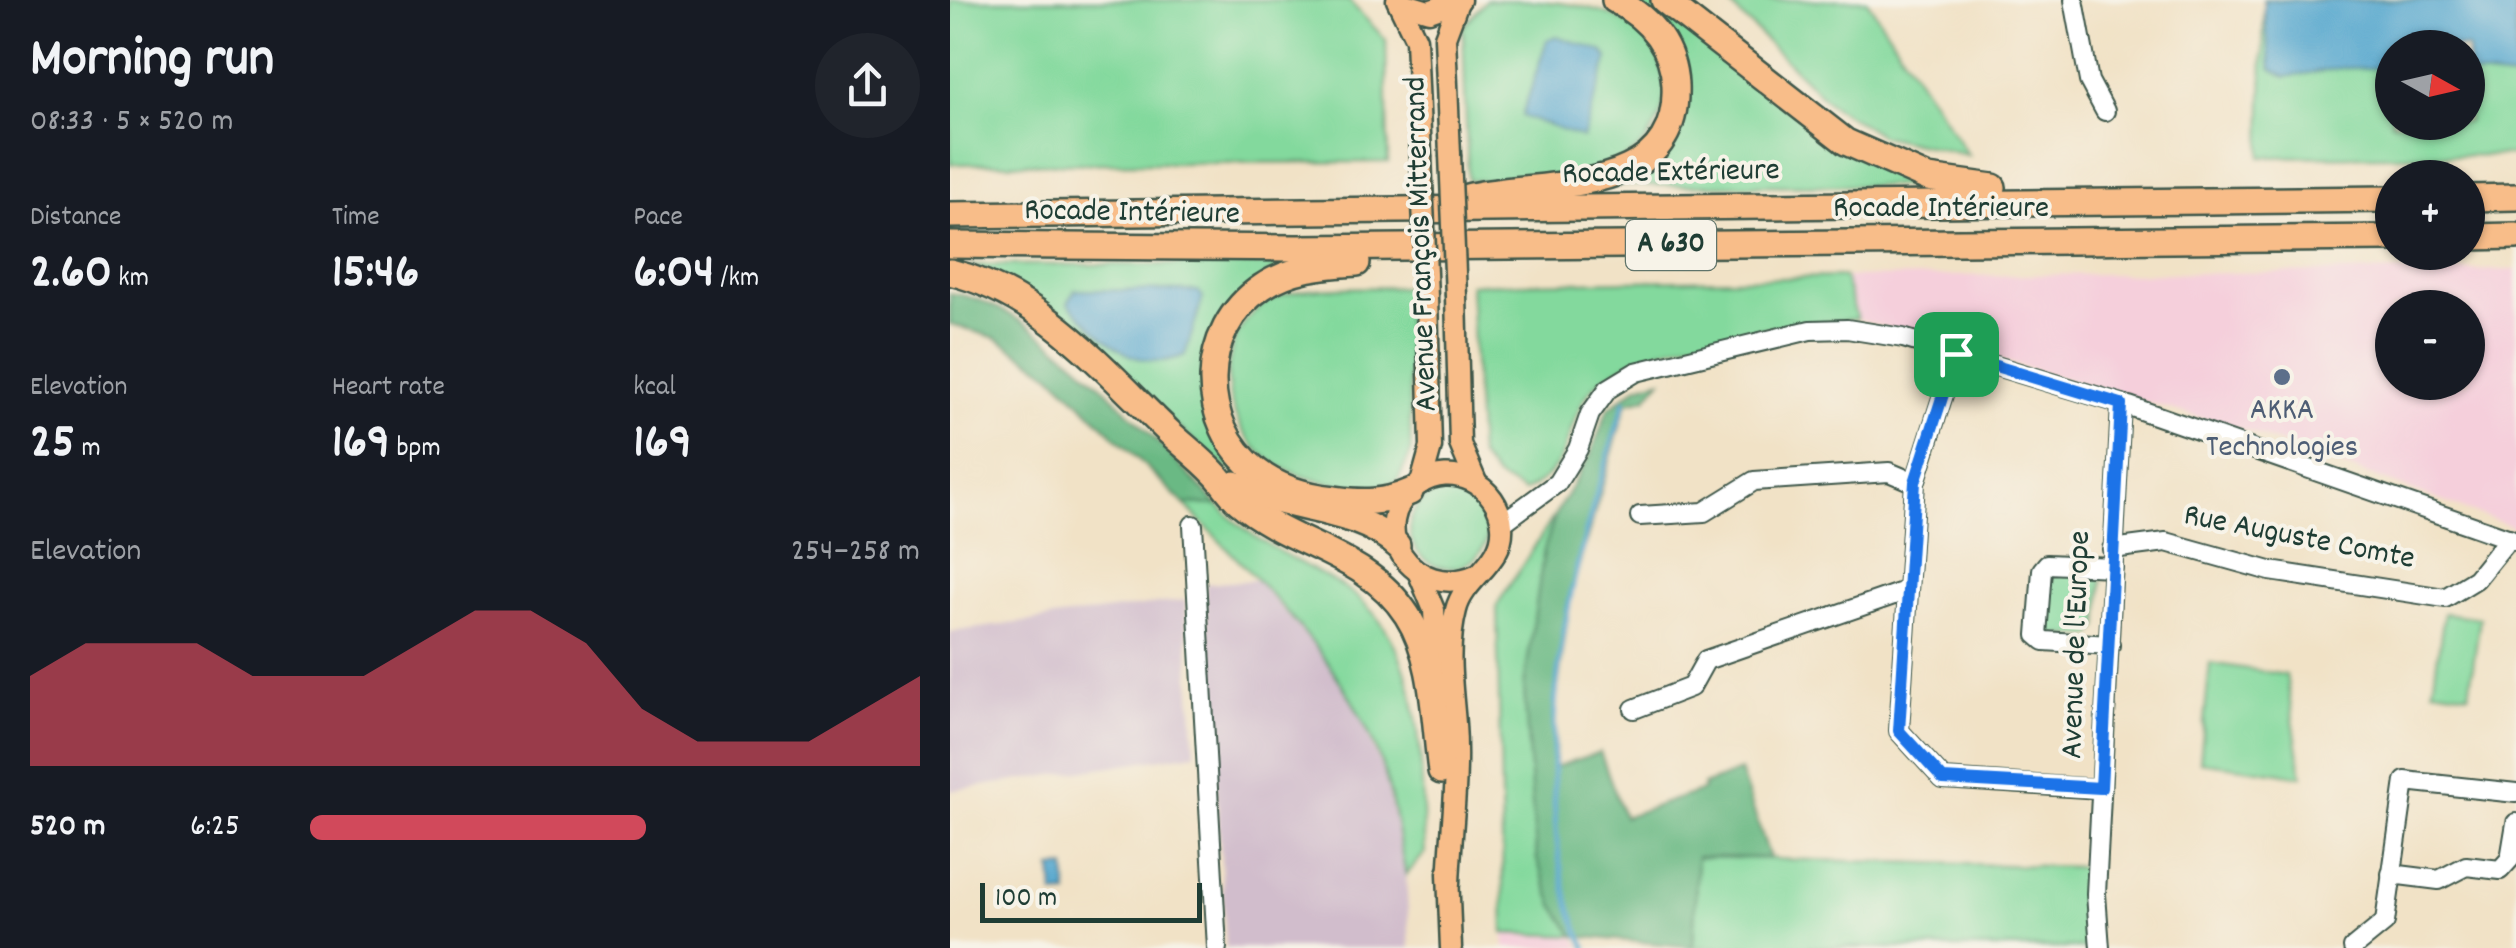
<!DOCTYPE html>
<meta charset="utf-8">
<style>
body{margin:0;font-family:Dekko,sans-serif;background:#20242c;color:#f1f3f6;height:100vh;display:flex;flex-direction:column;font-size:38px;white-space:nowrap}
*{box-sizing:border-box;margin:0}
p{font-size:32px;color:#9ea1a6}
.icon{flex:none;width:55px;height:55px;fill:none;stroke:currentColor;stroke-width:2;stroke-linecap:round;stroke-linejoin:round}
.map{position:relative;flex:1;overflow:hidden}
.details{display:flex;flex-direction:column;background:#171b24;width:950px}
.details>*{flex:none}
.needle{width:65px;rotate:98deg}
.fabs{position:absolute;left:1425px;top:30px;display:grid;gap:20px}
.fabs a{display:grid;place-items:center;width:110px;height:110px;border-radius:50%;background:#171b24;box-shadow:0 2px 8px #0004;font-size:50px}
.scale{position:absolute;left:30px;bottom:25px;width:222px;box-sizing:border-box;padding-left:10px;border:5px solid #1f3d34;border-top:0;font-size:28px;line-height:35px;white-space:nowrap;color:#1f3d34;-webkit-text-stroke:8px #f7f3e8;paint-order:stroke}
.pin{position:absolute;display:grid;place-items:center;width:85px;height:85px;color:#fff;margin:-42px;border-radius:20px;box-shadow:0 5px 15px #0006}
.round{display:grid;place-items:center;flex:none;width:105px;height:105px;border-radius:52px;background:#20242c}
.summary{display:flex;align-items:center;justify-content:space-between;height:170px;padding:0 30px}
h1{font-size:55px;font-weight:800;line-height:75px}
.figures{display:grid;grid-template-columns:repeat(3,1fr);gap:15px;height:170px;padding:10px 30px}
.figures div{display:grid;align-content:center}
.figures b{font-size:50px;font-weight:800}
.figures small{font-size:28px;font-weight:400}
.figures p{font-size:28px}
.chart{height:280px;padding:20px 30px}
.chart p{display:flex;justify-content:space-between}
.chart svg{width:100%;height:180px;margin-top:10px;fill:#d1495b;opacity:.7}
ul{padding:0 30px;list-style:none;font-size:32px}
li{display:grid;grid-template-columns:160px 120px 1fr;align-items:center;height:75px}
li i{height:25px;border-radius:12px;background:#d1495b}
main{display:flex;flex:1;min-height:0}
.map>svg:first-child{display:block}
</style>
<main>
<section class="details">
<div class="summary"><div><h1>Morning run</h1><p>08:33 · 5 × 520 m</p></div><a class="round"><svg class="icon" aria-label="share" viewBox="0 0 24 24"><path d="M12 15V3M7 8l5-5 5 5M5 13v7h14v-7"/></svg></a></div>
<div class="figures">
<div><p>Distance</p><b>2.60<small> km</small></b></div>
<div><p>Time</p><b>15:46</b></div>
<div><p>Pace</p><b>6:04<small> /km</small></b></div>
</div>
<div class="figures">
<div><p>Elevation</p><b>25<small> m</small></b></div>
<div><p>Heart rate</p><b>169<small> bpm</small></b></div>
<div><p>kcal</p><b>169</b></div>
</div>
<div class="chart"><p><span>Elevation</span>254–258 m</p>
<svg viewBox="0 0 160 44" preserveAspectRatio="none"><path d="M0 44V22L10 14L20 14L30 14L40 22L50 22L60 22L70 14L80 6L90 6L100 14L110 30L120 38L130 38L140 38L150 30L160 22V44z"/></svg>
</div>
<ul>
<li><b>520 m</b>6:25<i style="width:55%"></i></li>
</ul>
</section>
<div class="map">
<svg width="1566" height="948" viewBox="0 0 1566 948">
<rect width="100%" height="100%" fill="#f7f3e8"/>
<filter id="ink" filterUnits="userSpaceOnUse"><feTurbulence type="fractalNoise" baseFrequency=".01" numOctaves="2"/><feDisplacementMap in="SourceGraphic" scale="20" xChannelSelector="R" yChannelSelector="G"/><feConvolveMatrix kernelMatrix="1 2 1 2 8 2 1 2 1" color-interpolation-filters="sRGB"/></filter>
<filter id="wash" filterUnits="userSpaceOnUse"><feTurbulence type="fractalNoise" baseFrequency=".0048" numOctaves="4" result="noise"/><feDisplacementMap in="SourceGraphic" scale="40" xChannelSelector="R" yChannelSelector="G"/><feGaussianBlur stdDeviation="2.25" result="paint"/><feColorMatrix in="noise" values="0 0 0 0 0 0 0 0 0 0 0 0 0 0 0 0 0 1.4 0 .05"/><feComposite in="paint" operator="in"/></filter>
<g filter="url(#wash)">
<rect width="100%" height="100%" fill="#f1e2c6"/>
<g fill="#f5cfdb" fill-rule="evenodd">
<path d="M 1566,270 L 1566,528 L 1300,432 L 907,319 L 894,277 ZM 1442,308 L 1518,308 L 1518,382 L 1442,382 Z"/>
<path d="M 554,933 L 625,936 L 631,948 L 555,948 Z"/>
</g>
<g fill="#d1bdcc">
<path d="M 306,580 L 375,657 L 409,712 L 435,777 L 456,875 L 460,948 L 276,948 L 255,584 Z"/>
<path d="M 235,600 L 245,753 L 0,791 L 0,632 Z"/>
</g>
<g fill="#83d99d" stroke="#518b68" stroke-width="2.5" fill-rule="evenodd">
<path d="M 0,0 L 398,0 L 436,40 L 438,162 L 0,164 Z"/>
<path d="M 536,0 C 606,0 711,0 715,89 C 716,112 701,141 681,154 C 636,186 570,178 518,181 L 513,27 Z"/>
<path d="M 677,0 L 706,3 L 973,186 L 666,185 L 733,100 Z"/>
<path d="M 775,0 L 917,0 L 1018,155 L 932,136 L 881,105 Z"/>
<path d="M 1314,0 L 1566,0 L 1566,155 L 1311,157 ZM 1442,48 L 1518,48 L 1518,122 L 1442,122 Z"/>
<path d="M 340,264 L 315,275 L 252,384 L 321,494 L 277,468 L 54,282 L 20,265 Z"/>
<path d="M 894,277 L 907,319 C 841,325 669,337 634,400 C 611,441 623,466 574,492 L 546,477 L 529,456 L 520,284 Z"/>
<path d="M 456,287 L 461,453 L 448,480 C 431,491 409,489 389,485 C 361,480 334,473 312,454 C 267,415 264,332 319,301 C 350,283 419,289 456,287 Z"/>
<circle cx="499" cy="529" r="39"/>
<path d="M 234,504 L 268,505 C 304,543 346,559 390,585 C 480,639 469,762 475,853 L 456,875 C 449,843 445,809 436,778 C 403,666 312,586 234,504 Z"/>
<path d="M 606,513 L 594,550 L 574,687 L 587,860 L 604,905 L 625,936 L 554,933 L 547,605 Z"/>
<path d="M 1102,570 L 1141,573 L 1152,581 L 1149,627 L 1141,636 L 1097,635 L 1094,630 L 1098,574 Z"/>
<path d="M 1494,613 L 1530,618 L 1519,694 L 1483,689 Z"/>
<path d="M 1260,663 L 1336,675 L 1352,776 L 1250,762 Z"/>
<path d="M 747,857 L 1133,867 L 1138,948 L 743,947 Z"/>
</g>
<g fill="#6ab984" stroke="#447b5c" stroke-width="2.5">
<path d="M 0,293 C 91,303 203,440 268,505 L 234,504 L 101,374 L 46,338 L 0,324 Z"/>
<path d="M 712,379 L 696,398 L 677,402 L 621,593 L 605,707 L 605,767 L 650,752 L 674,817 L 753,790 L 753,785 L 790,771 L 820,858 L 747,857 L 743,947 L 625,936 L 604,905 L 587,860 L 583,818 L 574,687 L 594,550 L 606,513 L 640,456 L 658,409 L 688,386 Z"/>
</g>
<g fill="#53a6ce" stroke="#397281" stroke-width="2.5">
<path d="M 1313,0 L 1566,0 L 1566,79 L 1518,74 L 1518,48 L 1442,48 L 1442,68 L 1391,68 L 1335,77 L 1321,69 Z"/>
<path d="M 606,36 L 652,51 L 658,58 L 633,138 L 572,116 L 597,40 Z"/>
<path d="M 125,290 L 248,291 L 253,297 L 235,355 C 184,377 151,335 118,303 Z"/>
<path d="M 116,867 L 118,894 L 104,895 L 102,868 Z"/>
</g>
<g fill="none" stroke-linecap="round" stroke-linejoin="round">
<path stroke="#53a6ce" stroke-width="5" d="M 636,948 C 611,897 606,848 604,792 C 597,647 633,537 675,401"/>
</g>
</g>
<g filter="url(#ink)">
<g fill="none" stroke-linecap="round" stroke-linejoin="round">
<g stroke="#3e564a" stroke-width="22">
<g id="minor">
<path d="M 1124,0 L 1139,81 L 1155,111"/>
<path d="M 1006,354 L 965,483 L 949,731 L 993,779 L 1151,789"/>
<path d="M 690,516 L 754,512 L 804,481 L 939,472 L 965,483"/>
<path d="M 551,524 L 607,483 L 628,449 L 640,414 L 658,389 L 686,372 L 860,330 L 897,329 L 953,338 L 1179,406 L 1566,541"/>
<path d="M 243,525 L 267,948"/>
<path d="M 1162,549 L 1216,542 L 1320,571 L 1495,598 L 1526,579 L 1559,538"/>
<path d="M 1160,645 L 1094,641 L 1087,635 L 1092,570 L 1097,564 L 1163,567"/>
<path d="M 684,709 L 741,687 L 756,660 L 958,590"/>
<path d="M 1441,874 L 1489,880 L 1516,866 L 1550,870 L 1560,859 L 1566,823"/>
<path d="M 1150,948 L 1146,894 L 1171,404"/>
<path d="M 1403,948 L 1435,922 L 1455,781 L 1566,793"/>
</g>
</g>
<g stroke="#3e564a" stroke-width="25">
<g id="major">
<path d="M 447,0 L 466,39 L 471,156"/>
<path d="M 449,2 L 479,11 L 510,0"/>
<path d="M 500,155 L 495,37 L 508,2"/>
<path d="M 506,296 L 510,444 L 526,482"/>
<path d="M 471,483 L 481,447 L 477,297"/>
<path d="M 469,574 L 484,610 L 487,674"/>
<path d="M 498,873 L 501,948"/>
<path d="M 499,884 C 501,831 509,776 505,724 C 502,686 496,648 506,610 C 514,577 555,563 552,526 C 549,485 502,461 468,485 C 411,524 463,604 528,574"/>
</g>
</g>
<g stroke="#3e564a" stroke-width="30">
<g id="highway">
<path d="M 714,0 L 896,142 L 978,178 L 1043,187"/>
<path d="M 517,197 C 588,179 730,202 725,85 C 723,45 699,18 665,0"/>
<path d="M 1518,198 L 1566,197"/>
<path d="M 0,215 L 1442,199"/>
<path d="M 1518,237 L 1566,236"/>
<path d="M 0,245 L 348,248 L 1442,238"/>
<path d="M 407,263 C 374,265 340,268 312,287 C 248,330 247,424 307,471 C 328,488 358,496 385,499 C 412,503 435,503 460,492"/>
<path d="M 0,272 C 92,294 153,369 219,432 C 234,446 250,458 264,473 C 273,482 279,493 289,502 C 342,547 417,553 457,615 C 485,658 484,721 491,771"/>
<path d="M 285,484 C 334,512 406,506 447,545"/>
</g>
</g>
<use href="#minor" stroke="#fff" stroke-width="18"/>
<use href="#major" stroke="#f8bd89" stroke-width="20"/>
<use href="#highway" stroke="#f8bd89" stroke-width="25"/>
<g stroke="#3e564a" stroke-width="25" stroke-linecap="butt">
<g id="major-bridge">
<path d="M 500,155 L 506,296"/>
<path d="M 471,156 L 477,297"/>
</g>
</g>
<use href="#major-bridge" stroke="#f8bd89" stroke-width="20"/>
</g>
</g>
<g fill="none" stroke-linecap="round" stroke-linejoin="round" filter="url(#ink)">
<g stroke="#fff" stroke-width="20">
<path id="route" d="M 1006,354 L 1171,404 L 1151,788 L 993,779 L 949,731 L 965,482 Z"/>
</g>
<use href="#route" stroke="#1a73e8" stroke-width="12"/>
</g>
<circle fill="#5c6f8a" stroke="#f7f3e8" stroke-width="4" cx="1332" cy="377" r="10"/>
<g text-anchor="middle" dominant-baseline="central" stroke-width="8" stroke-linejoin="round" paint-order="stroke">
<rect fill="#f7f3e8" stroke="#60746a" stroke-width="2.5" x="676" y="220" width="90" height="50" rx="8"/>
<g font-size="30" font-weight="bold" fill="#1f3d34">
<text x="721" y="245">A 630</text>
</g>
<g font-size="32" fill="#1f3d34" stroke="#f7f3e8">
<text transform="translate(721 174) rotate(-1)">Rocade Extérieure</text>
<text x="991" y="210">Rocade Intérieure</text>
<text transform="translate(182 214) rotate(1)">Rocade Intérieure</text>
<text transform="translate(473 244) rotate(-92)">Avenue François Mitterrand</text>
<text transform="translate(1349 539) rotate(11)">Rue Auguste Comte</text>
<text transform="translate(1128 645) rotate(-88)">Avenue de l'Europe</text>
</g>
<g font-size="32" fill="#4e5e75" stroke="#f7f3e8">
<text x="1332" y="412">AKKA<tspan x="1332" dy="37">Technologies</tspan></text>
</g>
</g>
</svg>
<div class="fabs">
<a><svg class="needle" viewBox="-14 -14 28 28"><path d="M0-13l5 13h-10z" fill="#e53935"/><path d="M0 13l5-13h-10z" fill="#9ea1a6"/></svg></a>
<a>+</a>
<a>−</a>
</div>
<div class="scale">100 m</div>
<div class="pin" style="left:1006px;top:354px;background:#1e9e55"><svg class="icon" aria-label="arrive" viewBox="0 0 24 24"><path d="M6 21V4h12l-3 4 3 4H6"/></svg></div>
</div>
</main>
